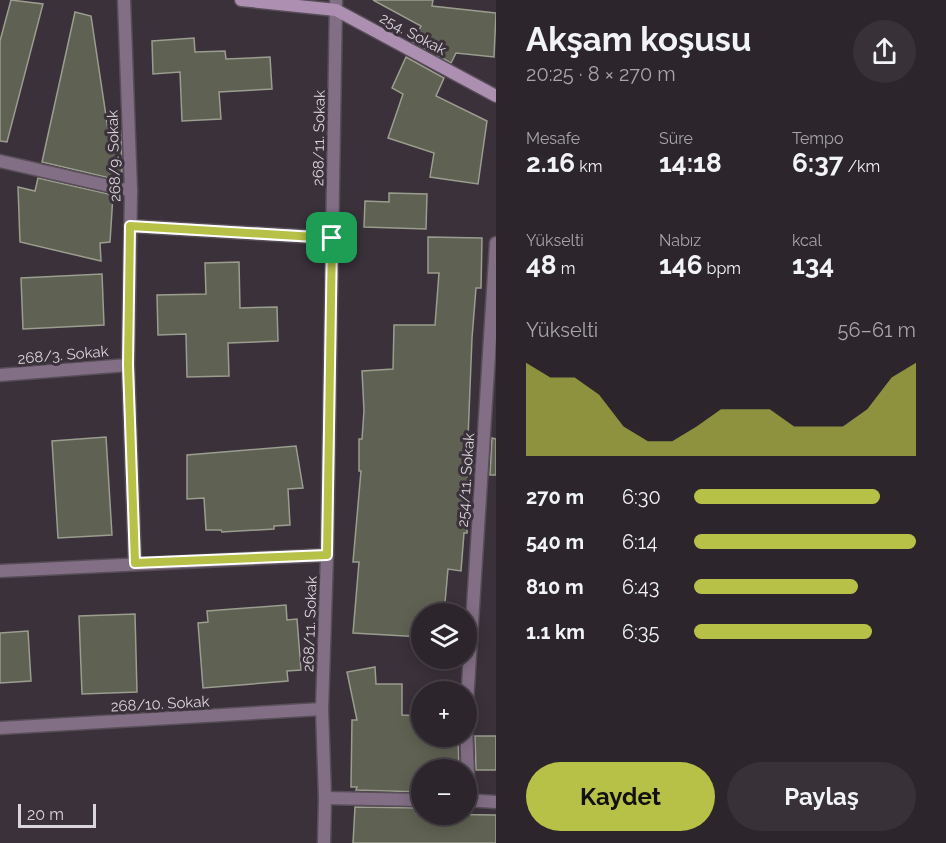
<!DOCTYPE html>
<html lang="tr">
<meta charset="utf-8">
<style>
body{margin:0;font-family:Raleway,sans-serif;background:#383138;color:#f1f3f6;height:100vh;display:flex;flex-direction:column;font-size:22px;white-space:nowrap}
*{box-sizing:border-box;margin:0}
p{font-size:20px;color:#a6a5a9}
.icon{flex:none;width:33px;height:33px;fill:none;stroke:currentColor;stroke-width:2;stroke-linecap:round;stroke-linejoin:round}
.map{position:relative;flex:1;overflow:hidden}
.side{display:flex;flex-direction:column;background:#2c252c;width:450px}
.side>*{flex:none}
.buttons{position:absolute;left:411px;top:603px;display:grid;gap:12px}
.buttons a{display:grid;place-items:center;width:66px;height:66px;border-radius:50%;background:#2c252c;box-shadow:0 3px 15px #0003,0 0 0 2px #484248;font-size:30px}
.scale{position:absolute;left:18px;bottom:15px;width:78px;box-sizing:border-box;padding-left:6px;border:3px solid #dad4db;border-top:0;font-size:16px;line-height:21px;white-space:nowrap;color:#dad4db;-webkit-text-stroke:4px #3a313b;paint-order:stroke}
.pin{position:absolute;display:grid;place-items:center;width:51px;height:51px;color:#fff;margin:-26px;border-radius:12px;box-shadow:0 3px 9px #0006}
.round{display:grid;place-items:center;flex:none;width:63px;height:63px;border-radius:32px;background:#383138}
.headline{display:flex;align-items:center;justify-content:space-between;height:102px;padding:0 30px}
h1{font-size:33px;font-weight:700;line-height:45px}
.figures{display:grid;grid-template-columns:repeat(3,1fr);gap:9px;height:102px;padding:6px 30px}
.figures div{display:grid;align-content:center}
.figures b{font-size:26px;font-weight:700}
.figures small{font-size:16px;font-weight:400}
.figures p{font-size:16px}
.chart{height:168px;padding:12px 30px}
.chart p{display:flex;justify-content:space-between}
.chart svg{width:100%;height:108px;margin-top:6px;fill:#b8c147;opacity:.7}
.primary-button{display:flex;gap:12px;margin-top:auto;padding:12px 30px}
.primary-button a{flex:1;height:69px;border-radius:36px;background:#b8c147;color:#111;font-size:24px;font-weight:700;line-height:69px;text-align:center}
.primary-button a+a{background:#383138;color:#f1f3f6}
ul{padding:0 30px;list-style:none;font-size:20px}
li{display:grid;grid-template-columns:96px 72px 1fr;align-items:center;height:45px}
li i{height:15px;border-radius:8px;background:#b8c147}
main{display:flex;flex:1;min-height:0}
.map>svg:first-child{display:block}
</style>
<main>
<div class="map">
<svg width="496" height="843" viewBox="0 0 496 843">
<rect width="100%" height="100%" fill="#3a313b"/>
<g fill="#5f6152" stroke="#9b9d8e" stroke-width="1.5">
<path d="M 11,0 L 43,4 L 7,142 L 0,141 L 0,41 Z"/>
<path d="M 373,0 L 433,0 L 432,6 L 496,13 L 494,57 L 456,53 L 451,63 L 413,42 L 421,26 Z"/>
<path d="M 75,12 L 91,16 L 108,129 L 121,131 L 122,172 L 114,171 L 114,179 L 42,162 Z"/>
<path d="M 194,38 L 195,52 L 225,51 L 226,59 L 270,57 L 272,89 L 219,92 L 221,119 L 182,121 L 180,72 L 153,74 L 152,41 Z"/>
<path d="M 406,57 L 444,78 L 436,96 L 487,121 L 478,184 L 430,177 L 434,153 L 388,138 L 403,94 L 392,88 Z"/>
<path d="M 38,178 L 113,195 L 110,242 L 100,243 L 101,261 L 20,242 L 18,187 L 35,191 Z"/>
<path d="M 389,193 L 427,194 L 426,229 L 364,227 L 365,201 L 389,202 Z"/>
<path d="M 428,237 L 482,238 L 481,288 L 476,288 L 472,338 L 468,438 L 475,438 L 473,474 L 468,474 L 467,533 L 464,533 L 461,571 L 448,569 L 444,614 L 422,614 L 422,637 L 353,633 L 359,562 L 353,562 L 361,471 L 359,471 L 359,439 L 362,439 L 364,411 L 362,371 L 393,369 L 394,325 L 435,325 L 439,273 L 428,273 Z"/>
<path d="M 239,262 L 240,308 L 277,307 L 278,341 L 228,343 L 229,376 L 187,377 L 186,334 L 158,335 L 157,295 L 206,294 L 205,263 Z"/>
<path d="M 102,274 L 104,325 L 23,329 L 21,278 Z"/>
<path d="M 106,437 L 112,535 L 58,538 L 52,441 Z"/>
<path d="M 492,438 L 496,439 L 496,475 L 490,475 Z"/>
<path d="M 296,446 L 303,488 L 288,489 L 290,525 L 274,526 L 274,529 L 222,532 L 221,530 L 206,530 L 204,498 L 187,499 L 187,455 Z"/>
<path d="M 286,605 L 287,620 L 297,619 L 301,670 L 287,671 L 288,681 L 203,688 L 198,623 L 208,622 L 207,611 Z"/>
<path d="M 135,614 L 137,692 L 82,694 L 79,616 Z"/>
<path d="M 28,631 L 31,681 L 0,683 L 0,633 Z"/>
<path d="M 375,667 L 376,684 L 402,684 L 402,715 L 422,716 L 422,736 L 458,736 L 459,770 L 422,770 L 422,792 L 356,790 L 357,787 L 351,787 L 352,720 L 357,720 L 347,672 Z"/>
<path d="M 475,736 L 496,736 L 496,770 L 476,770 Z"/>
<path d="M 355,807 L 422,808 L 422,814 L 496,815 L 496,843 L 353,843 Z"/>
</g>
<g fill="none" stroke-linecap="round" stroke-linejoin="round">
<g stroke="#574e58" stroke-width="15">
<g id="street">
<path d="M 124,0 L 131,191 L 128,365 L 135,563"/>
<path d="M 0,161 L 131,191"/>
<path d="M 130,226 L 332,238"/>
<path d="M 0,375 L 128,365"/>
<path d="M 0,571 L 327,555"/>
<path d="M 466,718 L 496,243"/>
<path d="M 466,727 L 469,800"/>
<path d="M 0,728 L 322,709"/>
<path d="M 325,798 L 422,800"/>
<path d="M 466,800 L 496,802"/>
<path d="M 324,843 L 325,798 L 322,709 L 327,555 L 336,0"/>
</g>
</g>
<g stroke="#574e58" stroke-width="15">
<path id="secondary" d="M 241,0 L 336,10 L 496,96"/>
</g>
<use href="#street" stroke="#826e85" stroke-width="12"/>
<use href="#secondary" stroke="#ad8fb2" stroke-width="12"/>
</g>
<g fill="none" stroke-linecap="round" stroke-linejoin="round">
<g stroke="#fff" stroke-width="12">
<path id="route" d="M 130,226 L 332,238 L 327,555 L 135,563 L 128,365 Z"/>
</g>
<use href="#route" stroke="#b8c147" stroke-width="8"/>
</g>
<g text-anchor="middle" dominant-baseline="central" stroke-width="6" stroke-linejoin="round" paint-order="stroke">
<g font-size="15" fill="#dad4db" stroke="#3a313b">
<text transform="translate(413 34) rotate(28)">254. Sokak</text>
<text transform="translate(319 138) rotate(-89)">268/11. Sokak</text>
<text transform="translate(114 156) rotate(-92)">268/9. Sokak</text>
<text transform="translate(63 355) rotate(-5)">268/3. Sokak</text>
<text transform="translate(466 480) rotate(-86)">254/11. Sokak</text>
<text transform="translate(310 624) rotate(-88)">268/11. Sokak</text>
<text transform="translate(160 704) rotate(-3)">268/10. Sokak</text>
</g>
</g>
</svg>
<div class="buttons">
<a><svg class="icon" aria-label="layers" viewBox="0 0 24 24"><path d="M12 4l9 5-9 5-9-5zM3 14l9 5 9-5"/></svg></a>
<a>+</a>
<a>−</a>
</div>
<div class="scale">20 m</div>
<div class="pin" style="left:332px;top:238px;background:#1e9e55"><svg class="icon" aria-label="arrive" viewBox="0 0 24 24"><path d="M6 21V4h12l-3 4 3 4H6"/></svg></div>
</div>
<section class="side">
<div class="headline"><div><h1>Akşam koşusu</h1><p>20:25 · 8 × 270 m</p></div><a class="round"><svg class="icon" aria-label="share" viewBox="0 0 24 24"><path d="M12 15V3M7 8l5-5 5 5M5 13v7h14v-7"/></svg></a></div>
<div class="figures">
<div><p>Mesafe</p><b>2.16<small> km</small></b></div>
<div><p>Süre</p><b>14:18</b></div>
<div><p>Tempo</p><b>6:37<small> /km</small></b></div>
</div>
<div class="figures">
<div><p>Yükselti</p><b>48<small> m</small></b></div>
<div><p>Nabız</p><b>146<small> bpm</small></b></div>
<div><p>kcal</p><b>134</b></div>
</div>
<div class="chart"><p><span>Yükselti</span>56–61 m</p>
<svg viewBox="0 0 160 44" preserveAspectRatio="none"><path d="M0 44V6L10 12L20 12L30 19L40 32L50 38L60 38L70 32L80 25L90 25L100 25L110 32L120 32L130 32L140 25L150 12L160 6V44z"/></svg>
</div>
<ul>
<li><b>270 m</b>6:30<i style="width:84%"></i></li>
<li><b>540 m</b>6:14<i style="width:100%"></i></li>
<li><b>810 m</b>6:43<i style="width:74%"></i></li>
<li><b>1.1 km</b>6:35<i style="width:80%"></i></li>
</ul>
<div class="primary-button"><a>Kaydet</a><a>Paylaş</a></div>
</section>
</main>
